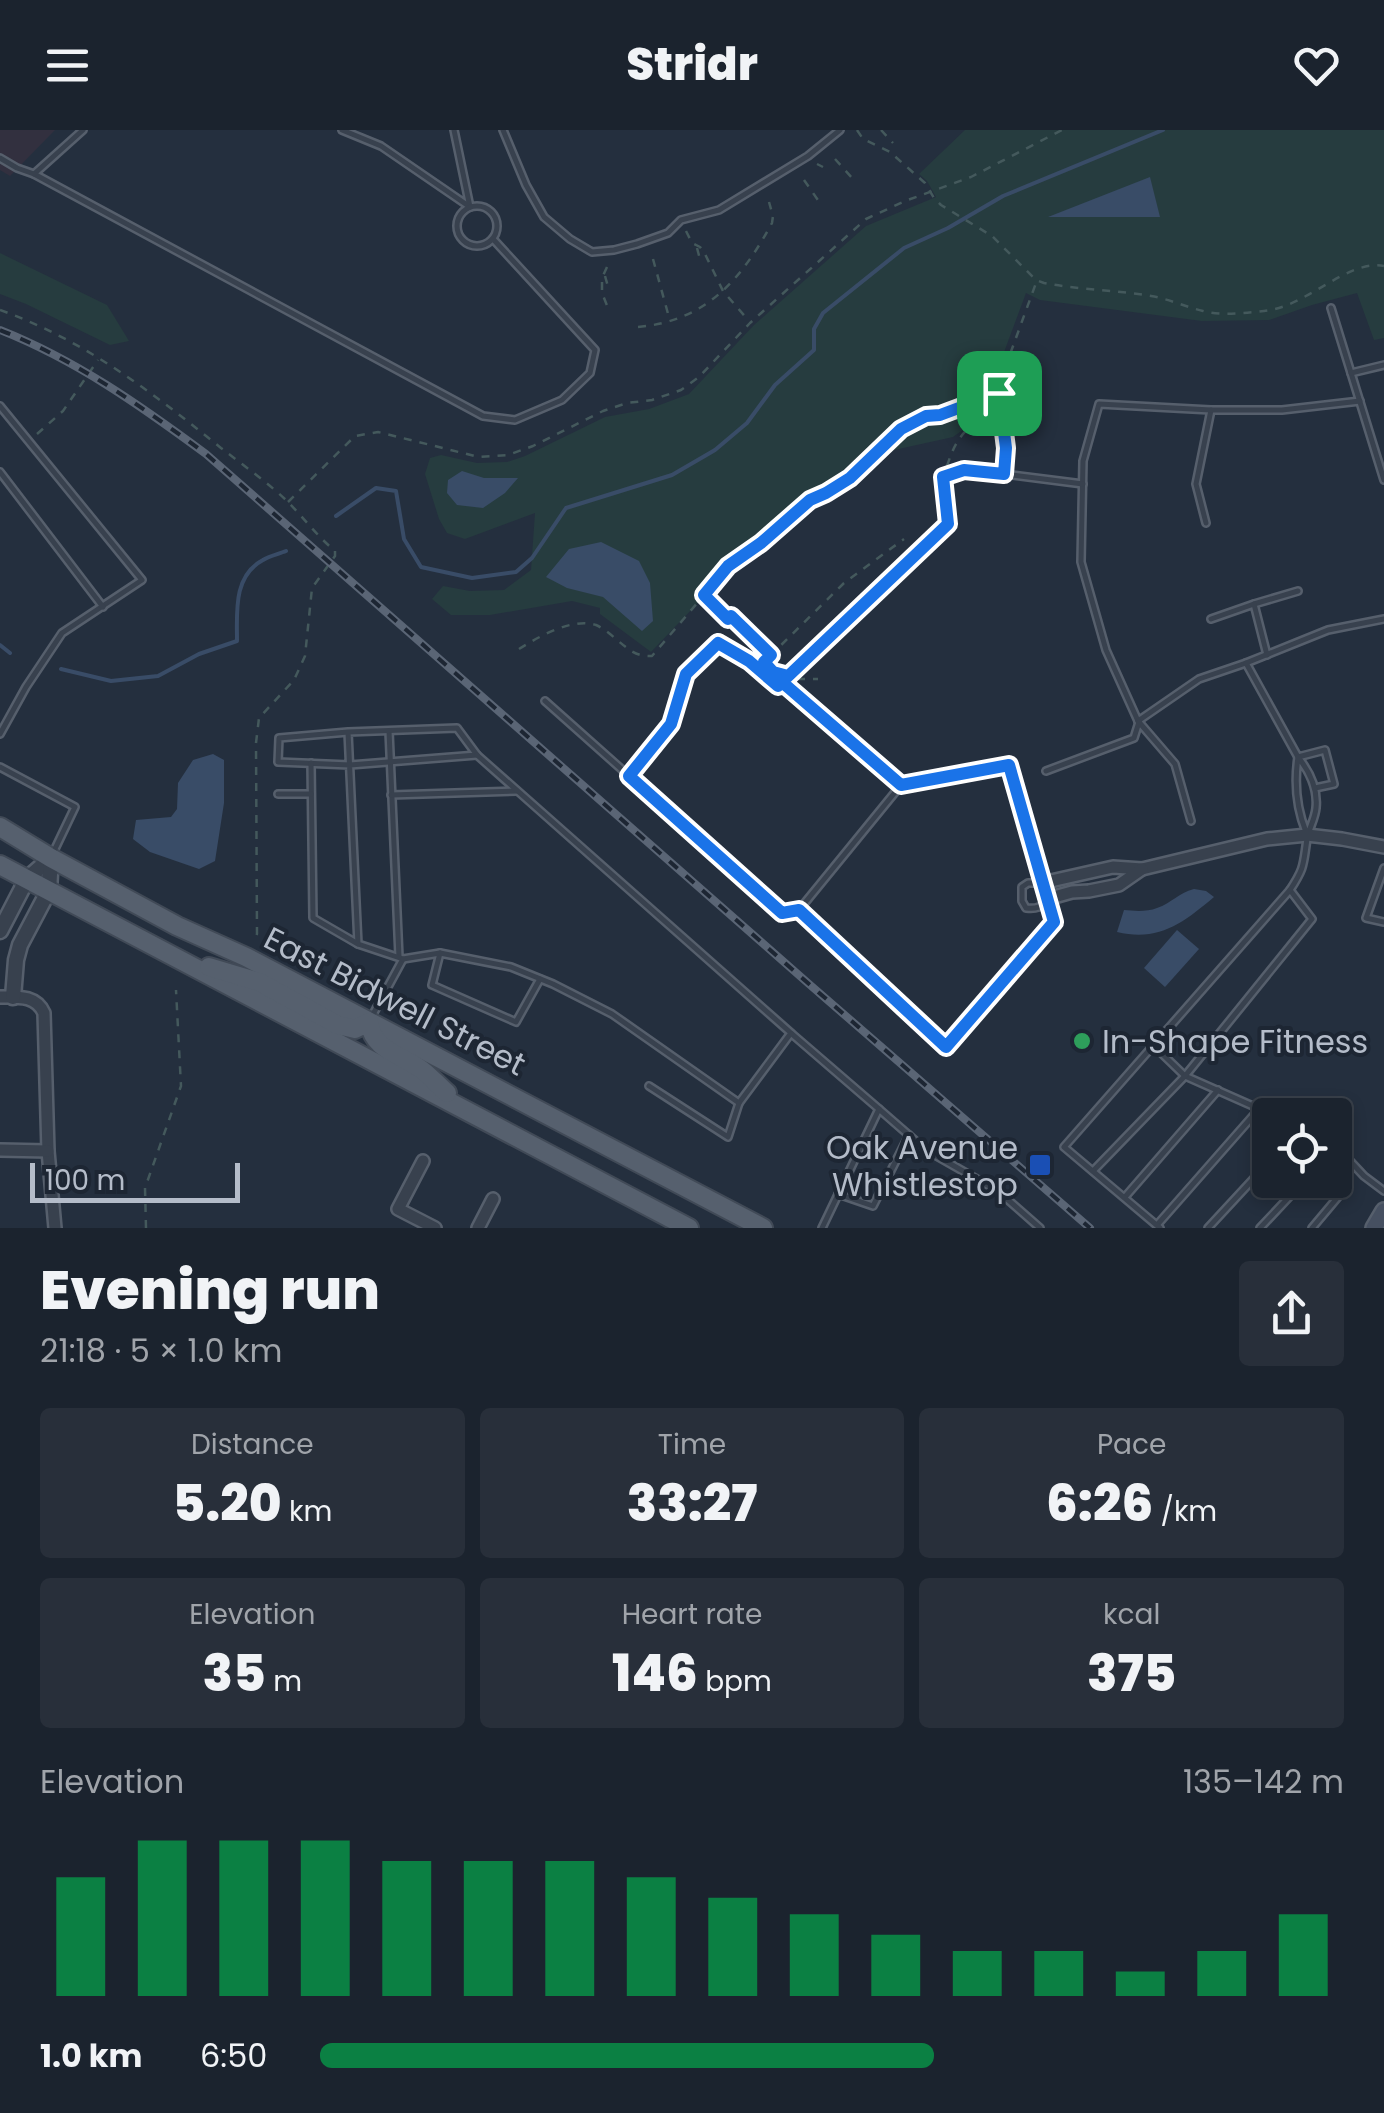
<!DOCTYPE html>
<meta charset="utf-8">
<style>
body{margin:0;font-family:Poppins,sans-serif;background:#282f3a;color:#f1f3f6;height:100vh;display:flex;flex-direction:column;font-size:38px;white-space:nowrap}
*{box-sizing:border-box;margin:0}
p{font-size:32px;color:#a0a4aa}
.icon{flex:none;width:55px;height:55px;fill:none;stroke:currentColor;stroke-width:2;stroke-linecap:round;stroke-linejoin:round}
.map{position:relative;height:1098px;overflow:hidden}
.side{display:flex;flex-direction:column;background:#1b232e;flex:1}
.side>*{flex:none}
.tools{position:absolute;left:1252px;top:968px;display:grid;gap:20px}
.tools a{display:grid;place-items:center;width:100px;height:100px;border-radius:10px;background:#1b232e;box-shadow:0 5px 15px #0003,0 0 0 2px #39404a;font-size:50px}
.scale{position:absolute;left:30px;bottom:25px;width:210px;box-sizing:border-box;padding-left:10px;border:5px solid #b4bcc9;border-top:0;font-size:28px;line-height:35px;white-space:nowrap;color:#b4bcc9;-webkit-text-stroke:8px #1d2633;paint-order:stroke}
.pin{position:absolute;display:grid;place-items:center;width:85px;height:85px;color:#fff;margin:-42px;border-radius:20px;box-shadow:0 5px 15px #0006}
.round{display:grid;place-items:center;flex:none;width:105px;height:105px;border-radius:10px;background:#282f3a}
.overview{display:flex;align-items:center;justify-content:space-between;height:170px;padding:0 40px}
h1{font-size:55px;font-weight:800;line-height:75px}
.metrics{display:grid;grid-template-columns:repeat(3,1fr);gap:15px;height:170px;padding:10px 40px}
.metrics div{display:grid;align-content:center;border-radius:10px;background:#282f3a;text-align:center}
.metrics b{font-size:50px;font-weight:800}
.metrics small{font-size:28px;font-weight:400}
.metrics p{font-size:28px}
.chart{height:280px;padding:20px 40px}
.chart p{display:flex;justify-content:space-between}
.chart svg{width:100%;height:180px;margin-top:10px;stroke:#0b8043;stroke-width:6}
ul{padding:0 40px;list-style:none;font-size:32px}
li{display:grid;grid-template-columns:160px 120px 1fr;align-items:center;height:75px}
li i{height:25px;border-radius:12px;background:#0b8043}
header{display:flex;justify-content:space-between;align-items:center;height:130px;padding:0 40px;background:#1b232e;font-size:45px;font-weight:800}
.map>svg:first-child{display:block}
</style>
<header><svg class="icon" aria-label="menu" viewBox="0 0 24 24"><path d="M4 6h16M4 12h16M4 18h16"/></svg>Stridr<svg class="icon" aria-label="heart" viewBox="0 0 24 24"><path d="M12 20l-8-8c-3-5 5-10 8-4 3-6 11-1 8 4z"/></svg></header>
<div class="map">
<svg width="1384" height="1098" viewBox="0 0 1384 1098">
<rect width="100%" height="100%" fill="#242f3e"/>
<path fill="#32303f" d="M 0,0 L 55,0 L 10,46 L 0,40 Z"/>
<g fill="#263c3f">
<path d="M 965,0 L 1384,0 L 1384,208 L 1374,210 L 1357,163 L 1312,175 L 1269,190 L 1202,191 L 1040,170 L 1026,163 L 990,260 L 996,276 L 953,307 L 894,320 L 738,431 L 651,522 L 600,484 L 600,478 L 572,471 L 490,485 L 451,485 L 432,469 L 443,456 L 470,461 L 504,460 L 531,440 L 535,383 L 465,409 L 447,403 L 439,389 L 425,344 L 430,328 L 441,325 L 477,333 L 507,332 L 525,326 L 605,287 L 649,279 L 689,264 L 754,195 L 866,96 L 936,67 L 927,51 L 919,44 Z"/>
<path d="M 0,123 L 107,175 L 129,211 L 110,215 L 26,174 L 0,164 Z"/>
</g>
<g fill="#394c67">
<path d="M 1150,47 L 1160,87 L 1048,87 Z"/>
<path d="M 462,341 L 484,348 L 518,348 L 505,363 L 483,378 L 457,375 L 447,363 L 448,350 Z"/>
<path d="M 601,412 L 639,431 L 650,453 L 653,491 L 642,501 L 603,467 L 567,458 L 546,447 L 569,419 Z"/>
<path d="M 213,624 L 224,630 L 224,673 L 215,731 L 199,739 L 150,722 L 133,709 L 136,690 L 171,687 L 177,679 L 178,653 L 193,630 Z"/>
<path d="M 1194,759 L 1206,761 L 1214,767 C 1183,793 1159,812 1117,802 L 1124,780 C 1134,781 1147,782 1157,778 C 1172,773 1178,763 1194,759 Z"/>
<path d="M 1177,800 L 1199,819 L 1165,857 L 1144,838 Z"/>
</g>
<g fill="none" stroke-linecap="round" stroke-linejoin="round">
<g stroke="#394c67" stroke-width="4">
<path d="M 336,386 L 376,358 L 396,361 L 404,409 L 421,437 L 472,448 L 516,442 L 532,428 L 566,378 L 672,345 L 715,320 L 747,293 L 775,255 L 814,220 L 814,199 L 823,183 L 904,118 L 948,98 L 1003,66 L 1163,0"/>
<path d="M 0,515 L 10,523"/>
<path d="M 61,539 L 111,551 L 158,546 L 199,524 L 237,511 C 237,482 233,446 263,430 C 269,426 279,424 286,421"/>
</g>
<g stroke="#565f6c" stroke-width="10">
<g id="service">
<path d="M 83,0 L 34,44 L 483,286 L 515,290 L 562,270 L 590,243 L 595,220 L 493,109"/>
<path d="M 342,0 L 381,16 L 470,77 L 454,0"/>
<path d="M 503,0 L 526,55 L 544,87 L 570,109 L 592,122 L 614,120 L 637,114 L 668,103 L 681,90 L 719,80 L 808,26 L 840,0"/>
<path d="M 0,28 L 17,38 L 34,44"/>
<circle cx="477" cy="96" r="20"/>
<path d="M 1331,178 L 1384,350"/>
<path d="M 1351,243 L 1384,235"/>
<path d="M 0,276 L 142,450 L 62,503 L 26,557 L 0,604"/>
<path d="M 0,342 L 103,477"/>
<path d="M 1206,393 L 1196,354 L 1211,280"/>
<path d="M 1254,474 L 1298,461"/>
<path d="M 1211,489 L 1254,474 L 1267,525"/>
<path d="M 1246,533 L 1199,549 L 1138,591 L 1106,520 L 1081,432 L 1083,331 L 1099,274 L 1211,280 L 1282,280 L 1360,271"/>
<path d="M 782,552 L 901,655"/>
<path d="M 545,571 L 783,783 L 799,780 L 901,655 L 1009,635 L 1046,766"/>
<path d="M 1138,591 L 1175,634 L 1191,691"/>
<path d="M 389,601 L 399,827"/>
<path d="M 348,602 L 457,598 L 477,625 L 350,635 L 278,632 L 279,608 L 348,602 L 358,814 L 403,829 L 371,888"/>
<path d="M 311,633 L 313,788 L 358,814"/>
<path d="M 0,637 L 75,677 L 53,723"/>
<path d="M 1046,641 L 1134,608 L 1139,592"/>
<path d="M 629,646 L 671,594 L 686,544 L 717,513 L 749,531 L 778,556 L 782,552 L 948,394 L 943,347 L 964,339 L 1083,354"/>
<path d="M 1315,658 L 1334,654 L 1325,620 L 1298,627 L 1246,533 L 1328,500 L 1384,489"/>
<path d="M 278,664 L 311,664"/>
<path d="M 391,665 L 517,661"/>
<path d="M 1384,738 L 1366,788 L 1384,792"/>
<path d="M 799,780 L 947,917 L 1054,792 L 1047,769 C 1040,778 1037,779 1026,778 L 1022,771 L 1022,757 L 1028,753 L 1040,753"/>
<path d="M 440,823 L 432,855 L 516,892 L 540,849"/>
<path d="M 403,829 L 440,823 L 511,837 L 553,854 L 612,884 L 739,973 L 791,903 L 477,625"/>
<path d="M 792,904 L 879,979 L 822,1098"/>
<path d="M 1153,915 L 1185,946 L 1273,985"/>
<path d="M 649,956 L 728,1007 L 739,973"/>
<path d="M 879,979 L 926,1020 L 998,1061 L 1040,1098"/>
<path d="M 1335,1015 L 1364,1046 L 1384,1061"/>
<path d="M 1093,1041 L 1185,946 L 1312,789 L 1290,760"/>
<path d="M 838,1064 L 873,1076 L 909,1005"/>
<path d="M 1125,1067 L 1218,960"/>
<path d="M 1157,1095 L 1259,979"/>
<path d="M 1160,1098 L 1064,1017 L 1290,760 C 1305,737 1303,735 1307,709 C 1309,698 1315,689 1316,678 C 1318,659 1310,642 1298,627 C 1294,654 1296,677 1306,702"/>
<path d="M 1208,1098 L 1270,1031"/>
<path d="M 1260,1098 L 1305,1050"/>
<path d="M 1312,1098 L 1338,1067 L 1316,1050"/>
</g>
</g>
<g stroke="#565f6c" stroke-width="16">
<g id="minor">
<path d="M 1042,753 L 1113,737 L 1142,739 L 1267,709 L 1307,705 L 1342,709 L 1384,717"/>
<path d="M 1047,769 L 1072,762 L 1089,761 L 1119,755 L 1142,739"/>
<path d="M 0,867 C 18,867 36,865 44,883 L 48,1021 L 55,1098"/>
<path d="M 0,1020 L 48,1021"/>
<path d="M 423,1031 L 398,1079 L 435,1098"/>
<path d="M 478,1098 L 493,1069"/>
</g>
</g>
<g stroke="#565f6c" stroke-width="19">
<g id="tertiary">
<path d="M 0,801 L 27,749 L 51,728"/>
<path d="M 13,867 L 16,830 L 20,815 L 49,760 L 51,728"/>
</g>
</g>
<g stroke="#565f6c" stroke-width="20">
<path id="secondary" d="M 1374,1098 L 1384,1081"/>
</g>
<g stroke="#414a57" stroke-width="22">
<g id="primary">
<path d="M 0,697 L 51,728 L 177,796 L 246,827 L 763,1098"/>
<path d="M 0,735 L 689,1098"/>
<path d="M 209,837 L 259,852 L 338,895 L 355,899 L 369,892 C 374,922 400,923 422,940 C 431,947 438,955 447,963"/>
</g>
</g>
<g stroke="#44595c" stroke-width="2.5" stroke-dasharray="8 8" stroke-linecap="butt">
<path d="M 857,0 L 863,9 L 890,22 L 925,53 L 934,68 L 941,75 L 992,106 L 1036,150 L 1044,153 C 1080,160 1116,160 1151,166 C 1169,169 1186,177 1203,181 C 1222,186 1245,183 1264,181 C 1307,177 1347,129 1384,136"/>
<path d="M 881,0 L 893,13"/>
<path d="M 835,29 L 853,49"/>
<path d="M 817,34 L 823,37"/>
<path d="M 804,50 L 820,73"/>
<path d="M 686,101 L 692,113 L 700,117 L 705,124 L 723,161 L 749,191"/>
<path d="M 697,118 L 701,133"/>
<path d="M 653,129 L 670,191"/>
<path d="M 607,137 L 602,148 L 602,163 L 608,178 L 612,177"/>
<path d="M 605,146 L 609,160"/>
<path d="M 0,180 C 84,210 152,262 221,318 C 243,335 267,352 287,371 C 303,387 317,406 335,421 L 335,426 L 312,458 L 305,526 L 294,550 L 259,588 L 256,613 L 257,804 L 253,812"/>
<path d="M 638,197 C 706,191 741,150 772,93 L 773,86 L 769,72"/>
<path d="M 37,304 L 63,281 L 98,230"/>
<path d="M 1005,333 C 1008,305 997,277 1001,249 L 1036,153"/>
<path d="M 947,336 C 952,321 957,308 970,297 C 979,289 990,286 999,276"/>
<path d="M 288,372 L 355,306 L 378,302 L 479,327 L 508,325 L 533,316 L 603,281 L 627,273 L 652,270 L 681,260 L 699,247 L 750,193 L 866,89 L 905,71 L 971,47 L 1062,0"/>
<path d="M 705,466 L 729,489 L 731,486 L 771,525 L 764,532"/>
<path d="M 519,519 C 538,507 573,487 596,495 C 603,498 610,504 616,509 C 628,519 636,527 652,526 L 728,437 L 779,398 L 810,369 L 826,363 L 850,348 L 901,299 L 926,286 L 940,285 L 999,263"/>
<path d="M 770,526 L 844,453 L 904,409"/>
<path d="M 797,549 L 818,549"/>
<path d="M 146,1098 L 145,1058 L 181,956 L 176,860"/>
</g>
<use href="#service" stroke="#38414e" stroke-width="5"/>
<use href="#minor" stroke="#38414e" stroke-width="11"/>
<use href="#tertiary" stroke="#38414e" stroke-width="14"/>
<use href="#secondary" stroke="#465061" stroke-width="15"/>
<use href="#primary" stroke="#56606e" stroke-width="18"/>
<g stroke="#5a6575" stroke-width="8">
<path id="rail" d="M 0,200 C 76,230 141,276 206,324 L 809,854 L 1090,1098"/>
</g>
<use href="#rail" stroke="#1d2633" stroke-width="4" stroke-dasharray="11" stroke-linecap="butt"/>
</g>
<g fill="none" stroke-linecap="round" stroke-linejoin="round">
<g stroke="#fff" stroke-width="20">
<path id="route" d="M 999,263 L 940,285 L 926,286 L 901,299 L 850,348 L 826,363 L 810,370 L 761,413 L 728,436 L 704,465 L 728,489 L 731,486 L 771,525 L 764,532 L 773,542 L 788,546 L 782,552 L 901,655 L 1009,635 L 1054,792 L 946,917 L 799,780 L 782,783 L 629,646 L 671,594 L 686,544 L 718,513 L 749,531 L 778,556 L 782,552 L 948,394 L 943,347 L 964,340 L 1004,344 L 1006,318 L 999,263"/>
</g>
<use href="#route" stroke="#1a73e8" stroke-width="12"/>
</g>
<circle fill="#2e9e5b" stroke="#1d2633" stroke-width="4" cx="1082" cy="911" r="10"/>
<rect fill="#1a4fb4" stroke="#1d2633" stroke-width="4" x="1028" y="1023" width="24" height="24" rx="5"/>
<g text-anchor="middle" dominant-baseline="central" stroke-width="8" stroke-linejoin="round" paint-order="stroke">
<g font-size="32" fill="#b4bcc9" stroke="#1d2633">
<text transform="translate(395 871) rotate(27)">East Bidwell Street</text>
</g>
<g font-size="32" fill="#b4bcc9" stroke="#1d2633" text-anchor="start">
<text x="1102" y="911">In-Shape Fitness</text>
<text x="1018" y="1017" text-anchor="end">Oak Avenue<tspan x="1018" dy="37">Whistlestop</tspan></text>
</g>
</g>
</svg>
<div class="tools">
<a><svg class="icon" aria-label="locate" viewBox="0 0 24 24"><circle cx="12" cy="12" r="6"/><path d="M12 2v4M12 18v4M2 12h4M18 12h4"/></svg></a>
</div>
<div class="scale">100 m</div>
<div class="pin" style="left:999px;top:263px;background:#1e9e55"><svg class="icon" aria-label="arrive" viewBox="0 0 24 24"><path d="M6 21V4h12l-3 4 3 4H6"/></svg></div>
</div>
<section class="side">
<div class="overview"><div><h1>Evening run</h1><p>21:18 · 5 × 1.0 km</p></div><a class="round"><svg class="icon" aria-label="share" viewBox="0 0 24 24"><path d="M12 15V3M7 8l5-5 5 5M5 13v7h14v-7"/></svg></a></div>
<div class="metrics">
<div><p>Distance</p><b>5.20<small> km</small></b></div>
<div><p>Time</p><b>33:27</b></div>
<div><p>Pace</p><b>6:26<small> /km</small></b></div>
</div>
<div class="metrics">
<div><p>Elevation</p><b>35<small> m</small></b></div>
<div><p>Heart rate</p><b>146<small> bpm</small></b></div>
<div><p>kcal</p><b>375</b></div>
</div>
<div class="chart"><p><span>Elevation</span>135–142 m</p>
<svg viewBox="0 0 160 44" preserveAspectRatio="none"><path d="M5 44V15M15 44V6M25 44V6M35 44V6M45 44V11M55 44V11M65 44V11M75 44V15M85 44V20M95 44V24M105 44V29M115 44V33M125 44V33M135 44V38M145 44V33M155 44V24"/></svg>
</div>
<ul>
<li><b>1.0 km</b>6:50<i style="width:60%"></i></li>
</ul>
</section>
